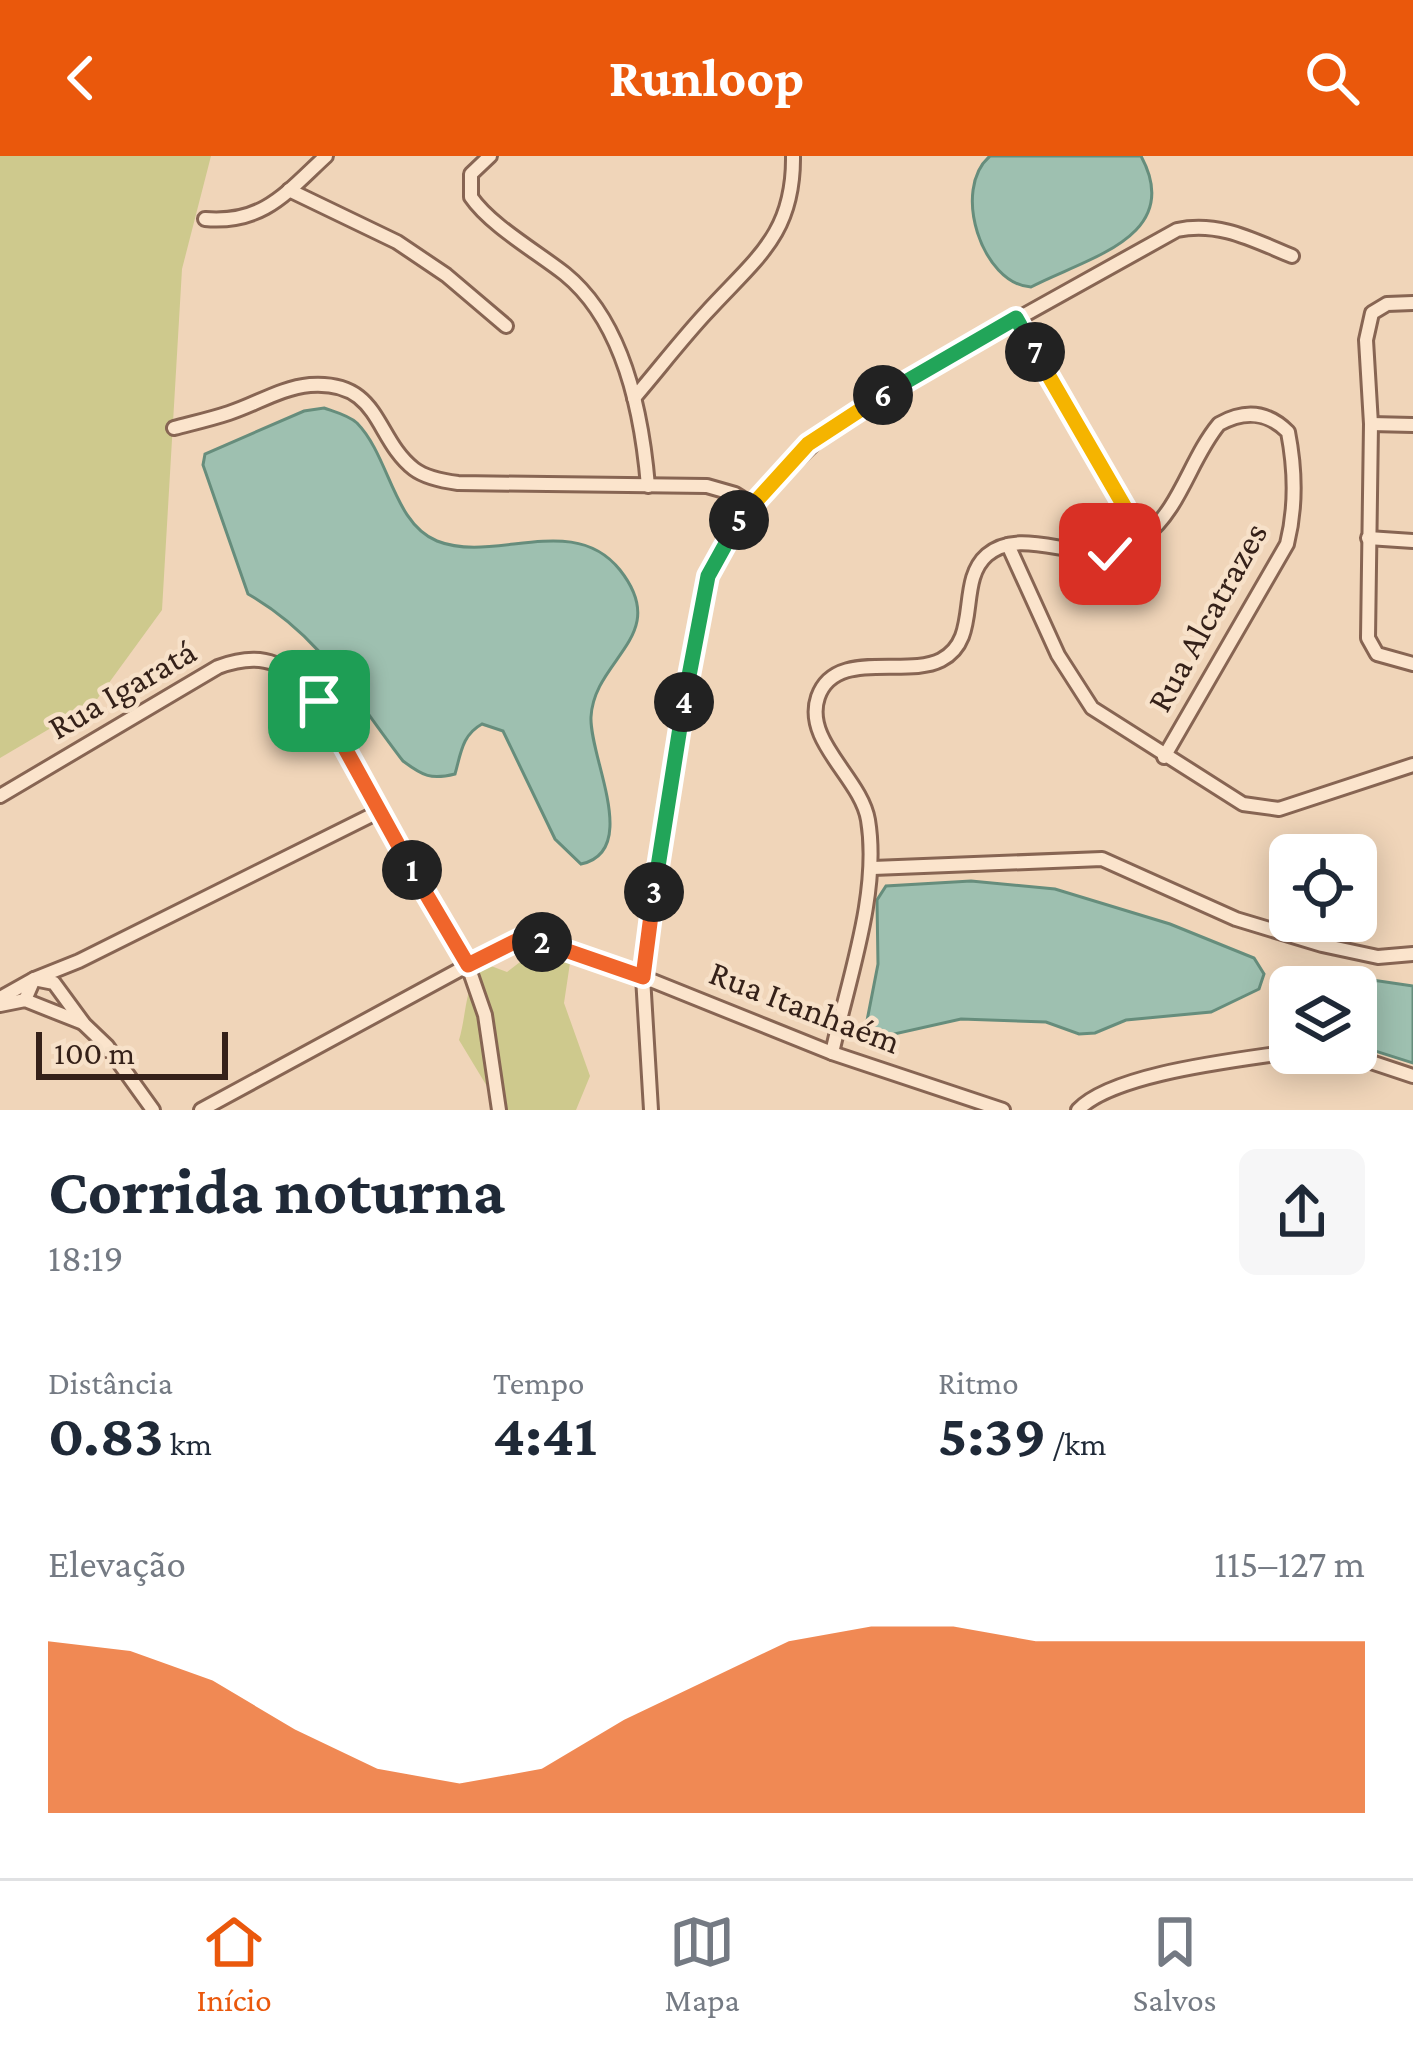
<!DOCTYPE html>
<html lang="pt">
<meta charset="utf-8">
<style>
body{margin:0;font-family:"Crimson Pro",serif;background:#f6f6f7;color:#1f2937;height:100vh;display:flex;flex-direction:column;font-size:45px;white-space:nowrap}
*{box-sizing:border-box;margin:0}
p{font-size:39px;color:#747a83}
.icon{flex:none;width:66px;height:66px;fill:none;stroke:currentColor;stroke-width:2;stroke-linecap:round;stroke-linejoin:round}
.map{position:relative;height:954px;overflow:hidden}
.side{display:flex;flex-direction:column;background:#fff;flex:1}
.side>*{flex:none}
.buttons{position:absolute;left:1269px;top:678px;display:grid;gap:24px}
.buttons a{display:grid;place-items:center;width:108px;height:108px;border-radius:18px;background:#fff;box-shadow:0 6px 30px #0003;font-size:60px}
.scale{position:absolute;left:36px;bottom:30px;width:192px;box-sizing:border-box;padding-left:12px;border:6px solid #352119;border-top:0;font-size:33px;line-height:42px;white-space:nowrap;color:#352119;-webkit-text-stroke:9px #f7e1c9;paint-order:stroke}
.pin{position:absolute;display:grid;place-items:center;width:102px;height:102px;color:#fff;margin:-51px;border-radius:24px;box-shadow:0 6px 18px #0006}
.km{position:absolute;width:60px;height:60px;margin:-30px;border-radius:50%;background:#222;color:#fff;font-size:33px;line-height:60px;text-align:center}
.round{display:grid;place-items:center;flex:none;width:126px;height:126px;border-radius:18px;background:#f6f6f7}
.headline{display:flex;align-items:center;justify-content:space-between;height:204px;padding:0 48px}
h1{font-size:66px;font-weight:700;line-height:90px}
.figures{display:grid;grid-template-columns:repeat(3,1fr);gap:18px;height:204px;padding:12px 48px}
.figures div{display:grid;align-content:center}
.figures b{font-size:60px;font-weight:700}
.figures small{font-size:33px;font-weight:400}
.figures p{font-size:33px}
.chart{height:336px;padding:24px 48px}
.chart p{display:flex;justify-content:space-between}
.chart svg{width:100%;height:216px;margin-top:12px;fill:#ea580c;opacity:.7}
header{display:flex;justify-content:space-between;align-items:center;height:156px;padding:0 48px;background:#ea580c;color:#fff;font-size:54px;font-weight:700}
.dock{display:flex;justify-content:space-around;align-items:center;height:168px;border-top:3px solid #e0e1e3;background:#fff;font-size:33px;color:#747a83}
.dock a{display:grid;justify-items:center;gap:6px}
.dock .selected{color:#ea580c}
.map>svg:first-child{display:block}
</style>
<header><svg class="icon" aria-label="back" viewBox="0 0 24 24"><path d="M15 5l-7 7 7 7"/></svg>Runloop<svg class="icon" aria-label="search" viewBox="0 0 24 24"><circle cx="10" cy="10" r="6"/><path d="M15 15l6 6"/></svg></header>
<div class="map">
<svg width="1413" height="954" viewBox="0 0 1413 954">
<rect width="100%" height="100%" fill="#f0d5b9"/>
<g fill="#cec98d">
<path d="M 0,0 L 211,0 L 182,113 L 162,454 L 95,546 L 0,602 Z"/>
<path d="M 550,797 L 563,798 L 570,807 L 564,847 L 590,920 L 576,954 L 495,954 L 488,932 L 459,884 C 466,861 465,832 479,813 L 491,810 L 507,816 L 520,806 Z"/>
</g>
<g fill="#9ec0b0" stroke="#668d7c" stroke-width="3">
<path d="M 990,0 L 1141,0 C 1185,81 1086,102 1031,131 C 982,128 951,33 990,0 Z"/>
<path d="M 324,252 C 335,256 348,259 357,267 C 390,301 393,367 437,385 C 495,408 573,355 620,414 C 672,480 594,502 591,561 C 589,601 641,695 581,708 L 555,683 L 503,575 L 482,568 C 462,579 461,597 455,618 C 431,624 423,620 403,605 C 353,540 321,480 248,438 L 203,309 L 205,298 L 304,255 Z"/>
<path d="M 971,725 L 1055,733 L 1170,768 L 1254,802 L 1264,818 L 1259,833 L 1211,856 L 1126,864 L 1095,877 L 1079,878 L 1046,866 L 961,863 L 881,881 L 865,875 L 878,808 L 877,744 L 886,730 Z"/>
<path d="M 1311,815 L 1413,830 L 1413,907 L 1356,889 L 1356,831 L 1292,831 Z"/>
</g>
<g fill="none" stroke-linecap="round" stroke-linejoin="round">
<g stroke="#876553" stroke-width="18">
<g id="minor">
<path d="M 490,0 L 471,18 L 471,41 C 490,69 537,96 565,118 C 624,166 642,258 648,330"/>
<path d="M 289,34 L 397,86 L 446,119 L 506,170"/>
<path d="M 205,63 C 263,68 286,37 326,0"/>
<path d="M 1413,147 L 1387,148 L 1372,157 L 1366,184 L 1371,268 L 1368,482 L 1377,498 L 1413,508"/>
<path d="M 1016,162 L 1143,382"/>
<path d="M 634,242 C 658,214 681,184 706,157 C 755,103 794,79 793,0"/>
<path d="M 1371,268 L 1413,269"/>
<path d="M 174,272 C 193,267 211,263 229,257 C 257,248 280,232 310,229 C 381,224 374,282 414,313 C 426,322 443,325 458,327 L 707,330 L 735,338 L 751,348"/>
<path d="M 1368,382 L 1413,385"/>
<path d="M 1008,389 L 1058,499 L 1092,552 L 1243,648 L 1279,653 L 1413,609"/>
<path d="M 0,640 L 218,511 C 266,493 288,509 319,545 L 468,810 L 485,859 L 499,954"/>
<path d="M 873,712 L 1102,703 L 1236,763 L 1322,789 L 1378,801 L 1413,798"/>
<path d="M 0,842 L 34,823 L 54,827 L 84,868 L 107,890 L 153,954"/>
<path d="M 25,844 L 34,823 L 79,805 L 378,656"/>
<path d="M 0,849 L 25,844 L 83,867"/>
<path d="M 832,897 C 848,824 880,737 868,664 C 861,622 803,585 818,541 C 835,492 906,522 941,504 C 982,483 956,426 987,399 C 1027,365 1093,420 1144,381 C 1181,352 1190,303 1219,268 C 1244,254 1267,255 1288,276 C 1295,312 1296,352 1287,388 L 1164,601"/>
<path d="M 1344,897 L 1413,920"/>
<path d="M 201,954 L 483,801 L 520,783 L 529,783 L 643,821 L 832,897 L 1003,954"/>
<path d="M 651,954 L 643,821 L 692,497 L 708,420 L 724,385 L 751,348 L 829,273 L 897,230 L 1177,74 C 1219,65 1253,84 1292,100"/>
<path d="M 1078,954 C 1113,917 1238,904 1290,896"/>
</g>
</g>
<use href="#minor" stroke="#fbe4cc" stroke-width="12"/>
</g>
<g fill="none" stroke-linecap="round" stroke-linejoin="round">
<g stroke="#fff" stroke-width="24">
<path id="split-1" d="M 319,545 L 412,714"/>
</g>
<g stroke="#fff" stroke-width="24">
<path id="split-2" d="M 412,714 L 468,809 L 520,783 L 542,786"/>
</g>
<g stroke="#fff" stroke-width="24">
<path id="split-3" d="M 542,786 L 643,821 L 654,736"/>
</g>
<g stroke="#fff" stroke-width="24">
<path id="split-4" d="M 654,736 L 684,546"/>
</g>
<g stroke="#fff" stroke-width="24">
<path id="split-5" d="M 684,546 L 708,420 L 739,364"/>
</g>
<g stroke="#fff" stroke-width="24">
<path id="split-6" d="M 739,364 L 808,288 L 883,239"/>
</g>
<g stroke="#fff" stroke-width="24">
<path id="split-7" d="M 883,239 L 1016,162 L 1035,196"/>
</g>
<g stroke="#fff" stroke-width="24">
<path id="split-8" d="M 1035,196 L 1131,362"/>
</g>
<g stroke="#fff" stroke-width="24">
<path id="split-9" d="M 1110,398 L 1143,382 L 1131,362"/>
</g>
<use href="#split-1" stroke="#f0652b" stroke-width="15"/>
<use href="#split-2" stroke="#f0652b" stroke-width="15"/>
<use href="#split-3" stroke="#f0652b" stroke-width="15"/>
<use href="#split-4" stroke="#22a559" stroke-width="15"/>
<use href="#split-5" stroke="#22a559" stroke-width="15"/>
<use href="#split-6" stroke="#f5b400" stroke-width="15"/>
<use href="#split-7" stroke="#22a559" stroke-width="15"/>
<use href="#split-8" stroke="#f5b400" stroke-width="15"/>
<use href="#split-9" stroke="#f5b400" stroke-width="15"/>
</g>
<g text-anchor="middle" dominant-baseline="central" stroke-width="9" stroke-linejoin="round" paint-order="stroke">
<g font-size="36" fill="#352119" stroke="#f7e1c9">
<text transform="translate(1207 461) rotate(-61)">Rua Alcatrazes</text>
<text transform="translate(122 533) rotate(-30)">Rua Igaratá</text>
<text transform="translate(805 851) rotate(21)">Rua Itanhaém</text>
</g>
</g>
</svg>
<div class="buttons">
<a><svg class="icon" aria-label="locate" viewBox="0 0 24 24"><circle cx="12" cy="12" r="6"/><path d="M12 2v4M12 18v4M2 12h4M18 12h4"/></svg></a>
<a><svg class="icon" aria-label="layers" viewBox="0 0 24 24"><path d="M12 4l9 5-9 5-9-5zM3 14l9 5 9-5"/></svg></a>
</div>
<div class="scale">100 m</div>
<div class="pin" style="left:319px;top:545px;background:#1e9e55"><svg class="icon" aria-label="arrive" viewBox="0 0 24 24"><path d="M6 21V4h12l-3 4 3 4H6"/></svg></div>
<div class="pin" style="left:1110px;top:398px;background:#d93025"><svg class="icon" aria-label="check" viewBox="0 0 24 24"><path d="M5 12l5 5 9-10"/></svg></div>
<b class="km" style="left:412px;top:714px">1</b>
<b class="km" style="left:542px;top:786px">2</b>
<b class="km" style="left:654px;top:736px">3</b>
<b class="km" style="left:684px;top:546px">4</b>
<b class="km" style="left:739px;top:364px">5</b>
<b class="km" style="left:883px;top:239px">6</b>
<b class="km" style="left:1035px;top:196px">7</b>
</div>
<section class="side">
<div class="headline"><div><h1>Corrida noturna</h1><p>18:19</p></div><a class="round"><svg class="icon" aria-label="share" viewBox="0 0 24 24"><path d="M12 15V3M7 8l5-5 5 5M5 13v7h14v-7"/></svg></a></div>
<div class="figures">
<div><p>Distância</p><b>0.83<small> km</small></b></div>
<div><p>Tempo</p><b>4:41</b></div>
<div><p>Ritmo</p><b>5:39<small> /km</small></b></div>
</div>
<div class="chart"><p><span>Elevação</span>115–127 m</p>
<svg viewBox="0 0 160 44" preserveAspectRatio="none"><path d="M0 44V9L10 11L20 17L30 27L40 35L50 38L60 35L70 25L80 17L90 9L100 6L110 6L120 9L130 9L140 9L150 9L160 9V44z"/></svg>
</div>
</section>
<nav class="dock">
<a class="selected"><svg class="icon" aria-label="home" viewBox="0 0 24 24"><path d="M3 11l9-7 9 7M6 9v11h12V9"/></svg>Início</a>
<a><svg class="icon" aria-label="map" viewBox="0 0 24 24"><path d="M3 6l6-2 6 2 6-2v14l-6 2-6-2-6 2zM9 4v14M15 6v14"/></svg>Mapa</a>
<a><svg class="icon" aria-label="saved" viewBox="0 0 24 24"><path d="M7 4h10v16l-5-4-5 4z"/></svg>Salvos</a>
</nav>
